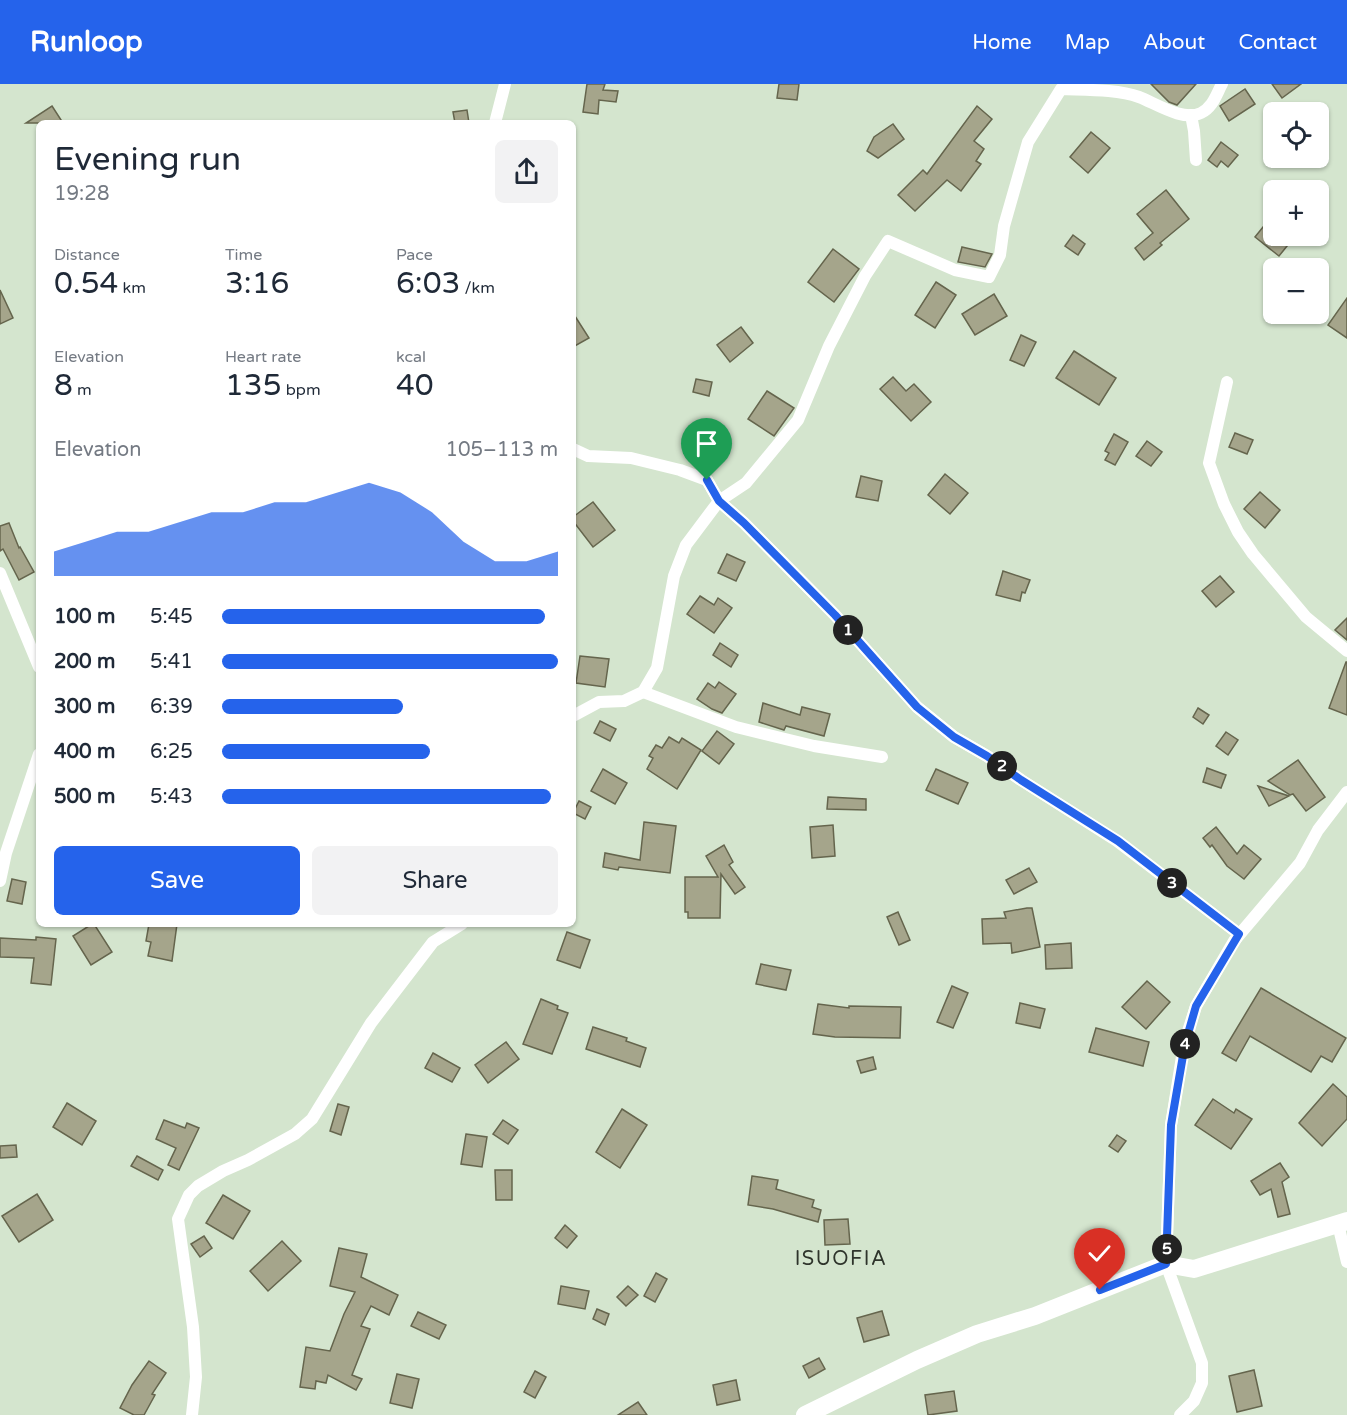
<!DOCTYPE html>
<meta charset="utf-8">
<style>
body{margin:0;font-family:"Varela Round",sans-serif;background:#f2f2f3;color:#1f2937;height:100vh;display:flex;flex-direction:column;font-size:22px;white-space:nowrap}
*{box-sizing:border-box;margin:0}
p{font-size:20px;color:#747a83}
.icon{flex:none;width:33px;height:33px;fill:none;stroke:currentColor;stroke-width:2;stroke-linecap:round;stroke-linejoin:round}
.map{position:relative;flex:1;overflow:hidden}
.details{position:absolute;left:36px;top:36px;width:540px;height:807px;display:flex;flex-direction:column;background:#fff;border-radius:9px;box-shadow:0 2px 4px #0004}
.details>*{flex:none}
.controls{position:absolute;left:1263px;top:18px;display:grid;gap:12px}
.controls a{display:grid;place-items:center;width:66px;height:66px;border-radius:9px;background:#fff;box-shadow:0 2px 4px #0004;font-size:30px}
.pin{position:absolute;display:grid;place-items:center;width:51px;height:51px;color:#fff;margin:-62px -26px;border-radius:50% 50% 50% 0;rotate:-45deg;box-shadow:0 0 6px #0007}
.pin .icon{rotate:45deg}
.km{position:absolute;width:30px;height:30px;margin:-15px;border-radius:50%;background:#222;color:#fff;font-size:16px;line-height:30px;text-align:center}
.round{display:grid;place-items:center;flex:none;width:63px;height:63px;border-radius:9px;background:#f2f2f3}
.overview{display:flex;align-items:center;justify-content:space-between;height:102px;padding:0 18px}
h1{font-size:33px;font-weight:600;line-height:45px}
.stats{display:grid;grid-template-columns:repeat(3,1fr);gap:9px;height:102px;padding:6px 18px}
.stats div{display:grid;align-content:center}
.stats b{font-size:30px;font-weight:600}
.stats small{font-size:16px;font-weight:400}
.stats p{font-size:16px}
.chart{height:168px;padding:12px 18px}
.chart p{display:flex;justify-content:space-between}
.chart svg{width:100%;height:108px;margin-top:6px;fill:#2563eb;opacity:.7}
.primary-button{display:flex;gap:12px;margin-top:auto;padding:12px 18px}
.primary-button a{flex:1;height:69px;border-radius:9px;background:#2563eb;color:#fff;font-size:24px;font-weight:600;line-height:69px;text-align:center}
.primary-button a+a{background:#f2f2f3;color:#1f2937}
ul{padding:0 18px;list-style:none;font-size:20px}
li{display:grid;grid-template-columns:96px 72px 1fr;align-items:center;height:45px}
li i{height:15px;border-radius:8px;background:#2563eb}
header{display:flex;align-items:center;gap:36px;box-sizing:border-box;height:84px;padding:0 30px;background:#2563eb;color:#fff}
header strong{font-size:28px}
nav{display:flex;gap:33px;margin-inline-start:auto;font-size:21px}
.map>svg:first-child{display:block}
</style>
<header>
<strong>Runloop</strong>
<nav><a>Home</a><a>Map</a><a>About</a><a>Contact</a></nav>
</header>
<div class="map">
<svg width="1347" height="1331" viewBox="0 0 1347 1331">
<rect width="100%" height="100%" fill="#d4e5ce"/>
<g fill="#a5a58b" stroke="#65654d" stroke-width="1.5">
<path d="M 587,0 L 605,0 L 603,6 L 618,7 L 616,18 L 599,16 L 598,30 L 583,28 Z"/>
<path d="M 779,0 L 799,0 L 797,16 L 777,14 Z"/>
<path d="M 1151,0 L 1196,0 L 1177,21 L 1169,18 Z"/>
<path d="M 1272,0 L 1301,0 L 1282,14 Z"/>
<path d="M 1245,5 L 1255,20 L 1229,37 L 1220,22 Z"/>
<path d="M 52,22 L 63,39 L 26,39 Z"/>
<path d="M 977,22 L 992,35 L 974,57 L 984,65 L 976,77 L 981,80 L 961,107 L 947,96 L 915,127 L 898,111 L 923,86 L 927,90 Z"/>
<path d="M 467,26 L 469,39 L 455,39 L 453,28 Z"/>
<path d="M 893,40 L 904,55 L 878,74 L 867,67 L 874,53 Z"/>
<path d="M 1091,48 L 1110,64 L 1088,89 L 1070,73 Z"/>
<path d="M 1221,58 L 1238,71 L 1228,83 L 1221,77 L 1217,83 L 1208,76 Z"/>
<path d="M 1166,106 L 1189,135 L 1160,159 L 1162,161 L 1144,176 L 1135,164 L 1153,149 L 1137,130 Z"/>
<path d="M 1263,143 L 1287,162 L 1279,172 L 1255,153 Z"/>
<path d="M 1073,151 L 1085,160 L 1078,171 L 1065,162 Z"/>
<path d="M 962,163 L 992,170 L 985,183 L 958,178 Z"/>
<path d="M 833,165 L 859,185 L 834,218 L 808,198 Z"/>
<path d="M 936,198 L 956,211 L 935,244 L 915,231 Z"/>
<path d="M 0,206 L 13,234 L 0,240 Z"/>
<path d="M 994,210 L 1007,232 L 975,251 L 962,230 Z"/>
<path d="M 1347,214 L 1347,254 L 1328,241 Z"/>
<path d="M 573,229 L 589,254 L 573,263 Z"/>
<path d="M 741,243 L 753,259 L 730,278 L 717,261 Z"/>
<path d="M 1021,251 L 1036,258 L 1024,282 L 1010,276 Z"/>
<path d="M 1074,267 L 1116,294 L 1099,321 L 1056,294 Z"/>
<path d="M 893,293 L 906,307 L 914,300 L 931,318 L 911,337 L 880,305 Z"/>
<path d="M 696,295 L 712,298 L 709,312 L 693,308 Z"/>
<path d="M 767,307 L 794,324 L 774,352 L 748,335 Z"/>
<path d="M 1235,349 L 1253,356 L 1247,370 L 1229,363 Z"/>
<path d="M 1114,350 L 1128,358 L 1115,381 L 1105,376 L 1109,369 L 1105,367 Z"/>
<path d="M 1147,357 L 1162,368 L 1151,382 L 1136,372 Z"/>
<path d="M 945,390 L 968,409 L 950,430 L 928,411 Z"/>
<path d="M 861,392 L 882,397 L 878,417 L 856,413 Z"/>
<path d="M 1260,408 L 1280,426 L 1265,444 L 1244,425 Z"/>
<path d="M 593,418 L 615,446 L 593,463 L 573,437 L 573,433 Z"/>
<path d="M 9,439 L 19,464 L 20,463 L 34,488 L 19,496 L 3,465 L 0,467 L 0,442 Z"/>
<path d="M 727,470 L 745,478 L 736,497 L 718,489 Z"/>
<path d="M 1003,487 L 1030,496 L 1025,509 L 1022,508 L 1020,517 L 996,511 Z"/>
<path d="M 1220,492 L 1234,508 L 1216,523 L 1202,507 Z"/>
<path d="M 700,512 L 714,521 L 718,514 L 732,524 L 714,549 L 687,530 Z"/>
<path d="M 1347,534 L 1347,556 L 1335,546 Z"/>
<path d="M 720,559 L 738,571 L 731,583 L 713,571 Z"/>
<path d="M 580,572 L 609,575 L 605,603 L 576,599 Z"/>
<path d="M 1346,578 L 1347,578 L 1347,631 L 1329,624 Z"/>
<path d="M 719,598 L 736,610 L 722,629 L 712,625 L 697,615 L 708,599 L 715,604 Z"/>
<path d="M 763,619 L 800,631 L 802,623 L 830,630 L 824,652 L 786,642 L 784,646 L 759,638 Z"/>
<path d="M 1198,624 L 1209,631 L 1203,640 L 1193,633 Z"/>
<path d="M 600,637 L 616,645 L 610,657 L 594,649 Z"/>
<path d="M 717,647 L 734,660 L 719,680 L 702,667 Z"/>
<path d="M 1226,648 L 1238,656 L 1228,671 L 1216,662 Z"/>
<path d="M 669,653 L 679,659 L 682,654 L 701,666 L 677,705 L 647,685 L 653,674 L 649,672 L 656,661 L 662,664 Z"/>
<path d="M 1298,676 L 1325,713 L 1306,727 L 1293,710 L 1290,711 L 1268,697 Z"/>
<path d="M 1207,684 L 1226,691 L 1221,704 L 1203,698 Z"/>
<path d="M 603,685 L 627,699 L 615,720 L 591,707 Z"/>
<path d="M 936,685 L 968,699 L 958,720 L 926,706 Z"/>
<path d="M 1258,702 L 1289,712 L 1269,722 Z"/>
<path d="M 828,713 L 866,715 L 866,726 L 827,725 Z"/>
<path d="M 579,717 L 591,723 L 585,735 L 573,729 Z"/>
<path d="M 644,738 L 676,742 L 670,789 L 619,783 L 618,786 L 603,783 L 605,769 L 640,776 Z"/>
<path d="M 833,741 L 835,772 L 812,774 L 810,743 Z"/>
<path d="M 1216,743 L 1237,770 L 1244,761 L 1261,775 L 1244,795 L 1227,782 L 1212,761 L 1210,763 L 1203,754 Z"/>
<path d="M 724,761 L 733,778 L 729,781 L 745,803 L 735,810 L 721,790 L 720,834 L 688,834 L 688,828 L 685,828 L 685,793 L 718,793 L 706,772 Z"/>
<path d="M 1029,784 L 1037,798 L 1014,810 L 1006,796 Z"/>
<path d="M 12,795 L 26,798 L 22,820 L 7,817 Z"/>
<path d="M 1027,824 L 1032,824 L 1040,863 L 1012,869 L 1011,859 L 983,860 L 982,835 L 1006,834 L 1004,828 Z"/>
<path d="M 898,828 L 910,856 L 899,861 L 887,833 Z"/>
<path d="M 92,840 L 94,840 L 112,868 L 91,881 L 73,852 Z"/>
<path d="M 149,840 L 177,840 L 172,877 L 148,872 L 151,858 L 146,857 Z"/>
<path d="M 567,848 L 590,856 L 580,884 L 557,876 Z"/>
<path d="M 36,853 L 56,855 L 51,901 L 31,899 L 34,874 L 0,873 L 0,854 L 36,856 Z"/>
<path d="M 1071,859 L 1072,884 L 1046,885 L 1045,861 Z"/>
<path d="M 761,880 L 791,886 L 786,906 L 756,900 Z"/>
<path d="M 1147,897 L 1170,918 L 1146,945 L 1122,923 Z"/>
<path d="M 952,902 L 968,909 L 953,944 L 937,938 Z"/>
<path d="M 1261,904 L 1346,954 L 1332,978 L 1321,972 L 1311,988 L 1250,952 L 1236,977 L 1222,969 Z"/>
<path d="M 541,915 L 558,922 L 557,925 L 568,929 L 552,970 L 523,960 Z"/>
<path d="M 1020,919 L 1045,925 L 1040,944 L 1016,939 Z"/>
<path d="M 818,920 L 849,924 L 849,922 L 901,923 L 900,954 L 835,953 L 813,950 Z"/>
<path d="M 593,943 L 627,954 L 626,957 L 646,964 L 640,983 L 586,965 Z"/>
<path d="M 1096,944 L 1149,958 L 1143,982 L 1089,968 Z"/>
<path d="M 506,958 L 519,975 L 488,999 L 475,981 Z"/>
<path d="M 433,969 L 460,984 L 452,998 L 425,984 Z"/>
<path d="M 873,973 L 876,985 L 861,989 L 857,977 Z"/>
<path d="M 1333,1000 L 1347,1013 L 1347,1035 L 1322,1062 L 1299,1039 Z"/>
<path d="M 1213,1015 L 1234,1029 L 1236,1025 L 1252,1035 L 1231,1065 L 1195,1041 Z"/>
<path d="M 67,1019 L 96,1037 L 82,1061 L 53,1043 Z"/>
<path d="M 338,1020 L 349,1023 L 341,1051 L 330,1047 Z"/>
<path d="M 622,1025 L 647,1041 L 620,1084 L 596,1068 Z"/>
<path d="M 164,1036 L 185,1044 L 187,1039 L 199,1044 L 179,1086 L 168,1081 L 176,1064 L 156,1055 Z"/>
<path d="M 503,1036 L 518,1046 L 508,1060 L 493,1050 Z"/>
<path d="M 466,1050 L 487,1053 L 482,1083 L 461,1080 Z"/>
<path d="M 1117,1051 L 1126,1057 L 1118,1068 L 1109,1062 Z"/>
<path d="M 16,1061 L 17,1073 L 0,1074 L 0,1062 Z"/>
<path d="M 137,1072 L 163,1086 L 158,1096 L 131,1082 Z"/>
<path d="M 1280,1079 L 1289,1093 L 1282,1098 L 1290,1130 L 1278,1133 L 1271,1105 L 1260,1111 L 1251,1097 Z"/>
<path d="M 495,1086 L 512,1086 L 512,1116 L 496,1116 Z"/>
<path d="M 752,1092 L 778,1096 L 776,1105 L 814,1116 L 812,1123 L 821,1126 L 818,1138 L 773,1125 L 748,1121 Z"/>
<path d="M 37,1110 L 53,1136 L 19,1158 L 2,1132 Z"/>
<path d="M 223,1111 L 250,1127 L 233,1155 L 206,1139 Z"/>
<path d="M 848,1135 L 850,1160 L 825,1161 L 824,1136 Z"/>
<path d="M 565,1141 L 577,1152 L 567,1164 L 555,1154 Z"/>
<path d="M 204,1152 L 212,1164 L 200,1173 L 191,1160 Z"/>
<path d="M 282,1157 L 301,1177 L 268,1207 L 250,1187 Z"/>
<path d="M 339,1164 L 367,1170 L 361,1193 L 398,1211 L 389,1231 L 371,1222 L 361,1242 L 370,1245 L 352,1291 L 362,1295 L 356,1306 L 328,1291 L 326,1299 L 316,1297 L 315,1305 L 300,1303 L 306,1263 L 330,1267 L 344,1230 L 355,1208 L 330,1202 Z"/>
<path d="M 656,1189 L 667,1195 L 655,1218 L 644,1212 Z"/>
<path d="M 561,1202 L 589,1207 L 585,1225 L 558,1220 Z"/>
<path d="M 628,1202 L 638,1211 L 626,1222 L 617,1213 Z"/>
<path d="M 597,1225 L 609,1230 L 605,1241 L 593,1235 Z"/>
<path d="M 882,1227 L 889,1251 L 864,1258 L 857,1234 Z"/>
<path d="M 418,1228 L 446,1241 L 439,1255 L 411,1242 Z"/>
<path d="M 819,1274 L 825,1285 L 809,1294 L 803,1282 Z"/>
<path d="M 149,1277 L 166,1289 L 152,1310 L 155,1311 L 144,1331 L 134,1331 L 120,1324 L 132,1301 Z"/>
<path d="M 1254,1286 L 1262,1322 L 1237,1328 L 1229,1292 Z"/>
<path d="M 535,1287 L 546,1293 L 535,1314 L 524,1308 Z"/>
<path d="M 397,1290 L 419,1295 L 412,1324 L 390,1319 Z"/>
<path d="M 736,1296 L 740,1316 L 717,1321 L 713,1301 Z"/>
<path d="M 954,1307 L 957,1327 L 928,1331 L 925,1311 Z"/>
<path d="M 638,1318 L 647,1331 L 618,1331 Z"/>
</g>
<g fill="none" stroke-linecap="round" stroke-linejoin="round">
<g stroke="#fff" stroke-width="12">
<path d="M 1191,31 L 1194,47 L 1196,76"/>
<path d="M 495,39 L 505,0"/>
<path d="M 1227,298 L 1209,379 L 1224,420 L 1238,448 L 1253,470 L 1306,533 L 1347,567"/>
<path d="M 573,365 L 588,372 L 631,374 L 680,386 L 707,396 L 719,417 L 744,439 L 835,531 L 917,623 L 954,653 L 987,672 L 1021,696 L 1117,757 L 1239,850"/>
<path d="M 0,489 L 39,583"/>
<path d="M 643,608 L 736,643 L 814,662 L 882,673"/>
<path d="M 573,632 L 599,618 L 624,617 L 643,608 L 657,584 L 674,492 L 686,461 L 719,417 L 746,399 L 798,336 L 829,262 L 865,192 L 888,157 L 955,186 L 989,193 L 1000,171 L 1004,142 L 1028,58 L 1061,5 C 1085,6 1117,5 1139,13 C 1155,19 1183,38 1201,29 C 1213,23 1216,11 1222,0"/>
<path d="M 0,797 L 6,769 L 39,670"/>
<path d="M 1338,1140 L 1347,1178"/>
<path d="M 192,1331 L 196,1293 L 193,1243 L 178,1135 L 189,1111 L 198,1102 L 223,1087 L 248,1076 L 295,1050 L 312,1035 L 371,939 L 433,858 L 462,840"/>
<path d="M 1180,1331 L 1194,1317 L 1202,1299 L 1202,1279 L 1166,1180 L 1171,1041 L 1184,960 L 1196,922 L 1234,857 L 1300,779 L 1318,746 L 1347,708"/>
</g>
<path stroke="#fff" stroke-width="18" d="M 805,1331 L 917,1276 L 977,1250 L 1035,1232 L 1166,1180 L 1194,1185 L 1347,1137"/>
</g>
<g fill="none" stroke-linecap="round" stroke-linejoin="round">
<g stroke="#fff" stroke-width="12">
<path id="route" d="M 707,396 L 719,417 L 744,439 L 835,531 L 917,623 L 954,653 L 987,672 L 1021,696 L 1118,757 L 1239,850 L 1196,922 L 1185,960 L 1171,1041 L 1166,1180 L 1100,1206"/>
</g>
<use href="#route" stroke="#2563eb" stroke-width="8"/>
</g>
<g text-anchor="middle" dominant-baseline="central" stroke-width="4.5" stroke-linejoin="round" paint-order="stroke">
<g font-size="20" letter-spacing="1.5" fill="#2e342b" stroke="#d4e5ce">
<text x="841" y="1175">ISUOFIA</text>
</g>
</g>
</svg>
<div class="controls">
<a><svg class="icon" aria-label="locate" viewBox="0 0 24 24"><circle cx="12" cy="12" r="6"/><path d="M12 2v4M12 18v4M2 12h4M18 12h4"/></svg></a>
<a>+</a>
<a>−</a>
</div>
<div class="pin" style="left:707px;top:396px;background:#1e9e55"><svg class="icon" aria-label="arrive" viewBox="0 0 24 24"><path d="M6 21V4h12l-3 4 3 4H6"/></svg></div>
<div class="pin" style="left:1100px;top:1206px;background:#d93025"><svg class="icon" aria-label="check" viewBox="0 0 24 24"><path d="M5 12l5 5 9-10"/></svg></div>
<b class="km" style="left:848px;top:546px">1</b>
<b class="km" style="left:1002px;top:682px">2</b>
<b class="km" style="left:1172px;top:799px">3</b>
<b class="km" style="left:1185px;top:960px">4</b>
<b class="km" style="left:1167px;top:1165px">5</b>
<section class="details">
<div class="overview"><div><h1>Evening run</h1><p>19:28</p></div><a class="round"><svg class="icon" aria-label="share" viewBox="0 0 24 24"><path d="M12 15V3M7 8l5-5 5 5M5 13v7h14v-7"/></svg></a></div>
<div class="stats">
<div><p>Distance</p><b>0.54<small> km</small></b></div>
<div><p>Time</p><b>3:16</b></div>
<div><p>Pace</p><b>6:03<small> /km</small></b></div>
</div>
<div class="stats">
<div><p>Elevation</p><b>8<small> m</small></b></div>
<div><p>Heart rate</p><b>135<small> bpm</small></b></div>
<div><p>kcal</p><b>40</b></div>
</div>
<div class="chart"><p><span>Elevation</span>105–113 m</p>
<svg viewBox="0 0 160 44" preserveAspectRatio="none"><path d="M0 44V34L10 30L20 26L30 26L40 22L50 18L60 18L70 14L80 14L90 10L100 6L110 10L120 18L130 30L140 38L150 38L160 34V44z"/></svg>
</div>
<ul>
<li><b>100 m</b>5:45<i style="width:96%"></i></li>
<li><b>200 m</b>5:41<i style="width:100%"></i></li>
<li><b>300 m</b>6:39<i style="width:54%"></i></li>
<li><b>400 m</b>6:25<i style="width:62%"></i></li>
<li><b>500 m</b>5:43<i style="width:98%"></i></li>
</ul>
<div class="primary-button"><a>Save</a><a>Share</a></div>
</section>
</div>
